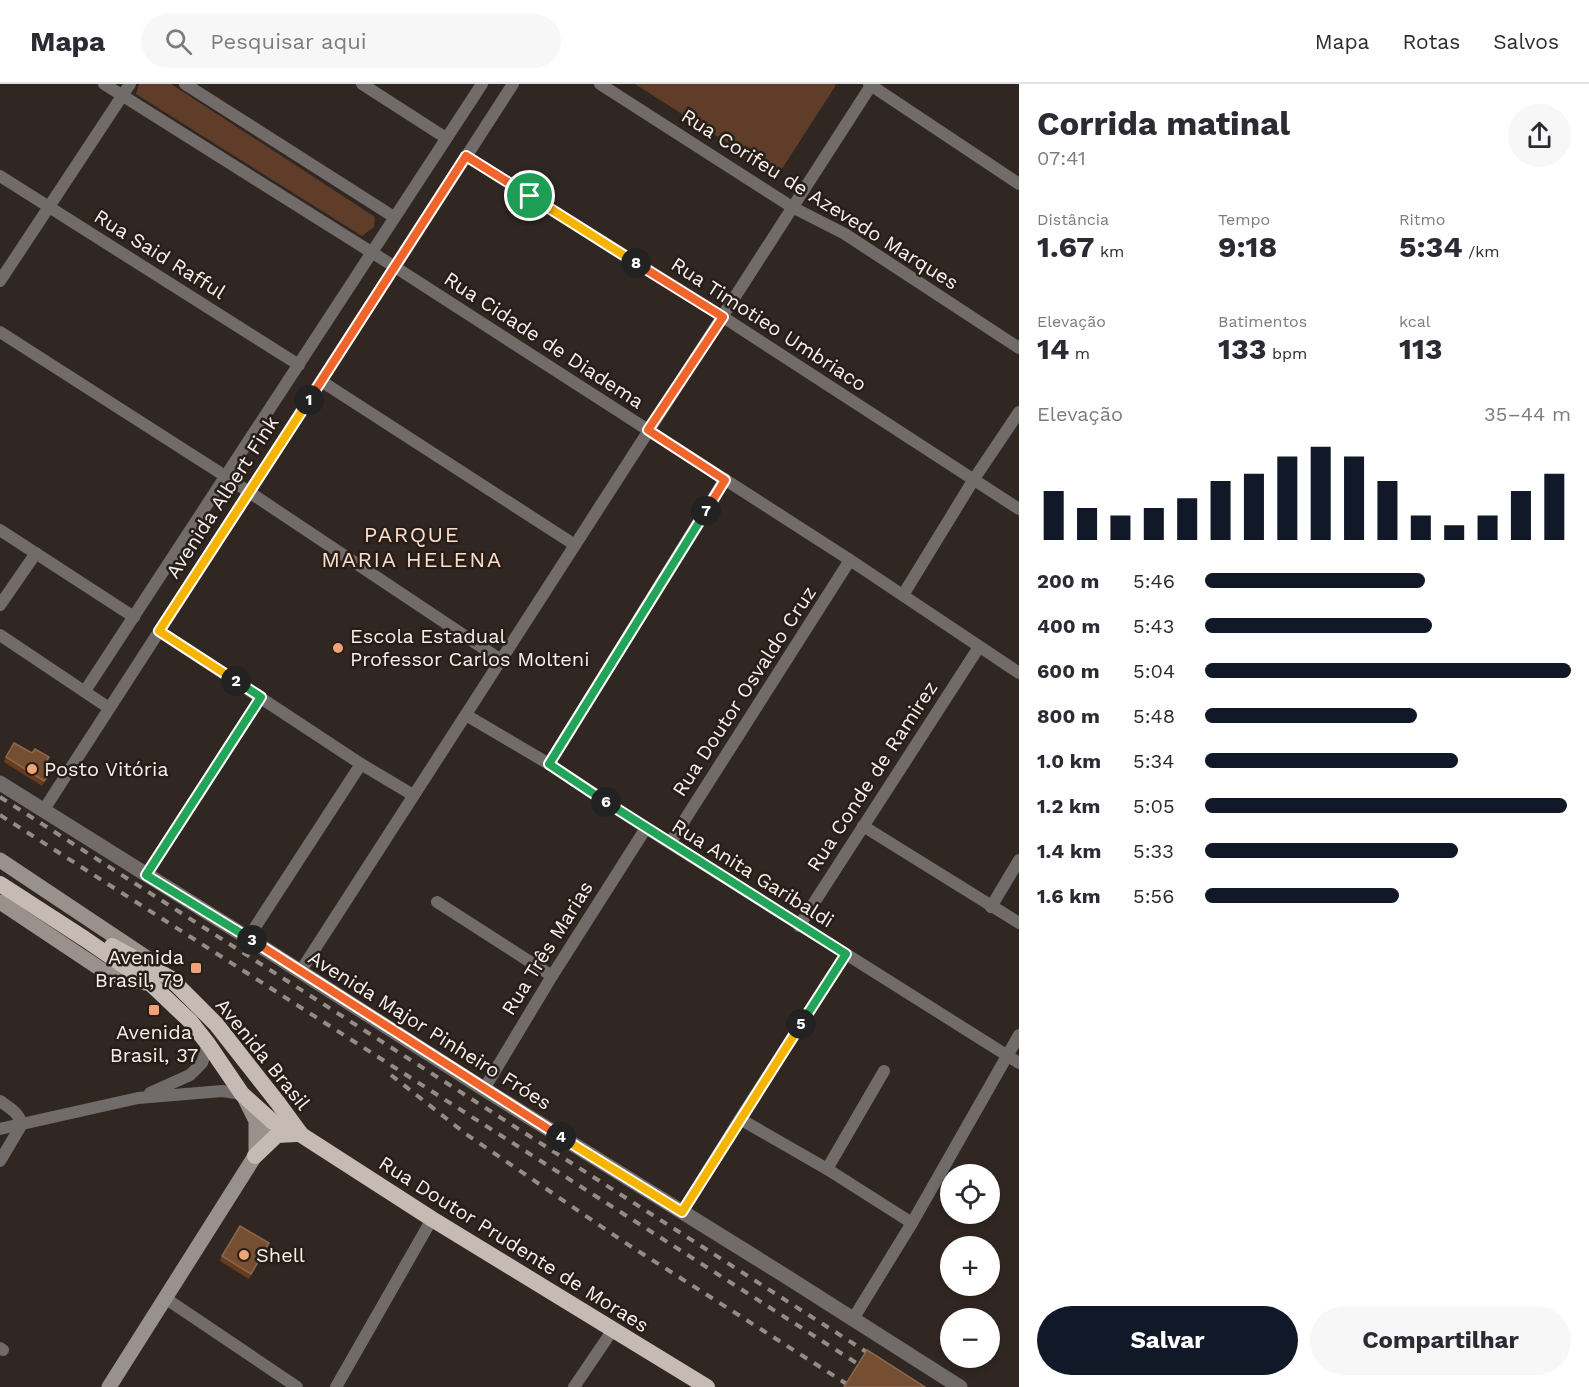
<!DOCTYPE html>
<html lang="pt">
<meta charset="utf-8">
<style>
body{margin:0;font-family:"Work Sans",sans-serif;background:#f7f7f7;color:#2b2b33;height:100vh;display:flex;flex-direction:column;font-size:22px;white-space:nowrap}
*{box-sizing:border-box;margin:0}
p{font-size:20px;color:#7c7c81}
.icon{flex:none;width:33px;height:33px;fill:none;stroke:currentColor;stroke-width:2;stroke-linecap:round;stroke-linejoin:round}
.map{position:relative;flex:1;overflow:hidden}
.side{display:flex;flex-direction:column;background:#fff;width:570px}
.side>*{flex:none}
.controls{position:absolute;left:940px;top:1080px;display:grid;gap:12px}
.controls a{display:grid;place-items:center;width:60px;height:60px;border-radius:50%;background:#fff;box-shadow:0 3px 9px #0003;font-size:30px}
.pin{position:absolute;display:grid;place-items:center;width:51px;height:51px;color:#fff;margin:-26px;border:3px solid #fff;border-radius:50%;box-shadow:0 2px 6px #0007}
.km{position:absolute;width:30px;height:30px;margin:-15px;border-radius:50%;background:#222;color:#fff;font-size:16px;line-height:30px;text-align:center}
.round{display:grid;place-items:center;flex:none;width:63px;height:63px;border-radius:32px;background:#f7f7f7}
.headline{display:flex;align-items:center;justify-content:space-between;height:102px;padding:0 18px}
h1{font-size:33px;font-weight:700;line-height:45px}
.metrics{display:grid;grid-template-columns:repeat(3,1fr);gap:9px;height:102px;padding:6px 18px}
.metrics div{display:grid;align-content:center}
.metrics b{font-size:30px;font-weight:700}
.metrics small{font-size:16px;font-weight:400}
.metrics p{font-size:16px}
.chart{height:168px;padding:12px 18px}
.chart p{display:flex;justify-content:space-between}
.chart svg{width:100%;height:108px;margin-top:6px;stroke:#111827;stroke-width:6}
.primary-button{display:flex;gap:12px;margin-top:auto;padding:12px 18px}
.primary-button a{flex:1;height:69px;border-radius:36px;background:#111827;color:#fff;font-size:24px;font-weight:700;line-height:69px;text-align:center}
.primary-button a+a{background:#f7f7f7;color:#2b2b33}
ul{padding:0 18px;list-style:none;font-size:20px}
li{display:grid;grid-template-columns:96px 72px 1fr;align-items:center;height:45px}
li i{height:15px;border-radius:8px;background:#111827}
header{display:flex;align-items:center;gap:36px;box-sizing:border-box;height:84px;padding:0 30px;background:#fff;border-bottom:2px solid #e1e1e2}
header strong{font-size:28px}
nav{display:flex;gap:33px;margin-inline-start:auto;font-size:21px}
.search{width:420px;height:54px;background:#f7f7f7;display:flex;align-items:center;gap:15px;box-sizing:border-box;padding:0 21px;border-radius:33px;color:#7c7c81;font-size:22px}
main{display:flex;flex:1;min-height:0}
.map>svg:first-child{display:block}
</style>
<header>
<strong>Mapa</strong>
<div class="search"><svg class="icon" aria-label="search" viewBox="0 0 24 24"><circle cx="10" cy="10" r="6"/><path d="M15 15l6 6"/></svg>Pesquisar aqui</div>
<nav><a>Mapa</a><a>Rotas</a><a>Salvos</a></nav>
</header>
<main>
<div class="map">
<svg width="1019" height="1303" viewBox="0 0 1019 1303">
<rect width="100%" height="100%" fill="#312722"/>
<g fill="#5f3d28">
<path d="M 139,0 L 171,0 L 375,133 L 374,143 L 362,152 L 136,10 Z"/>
<path d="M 635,0 L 834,0 L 836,1 L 778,91 Z"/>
</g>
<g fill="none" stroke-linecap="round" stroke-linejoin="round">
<g stroke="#716b69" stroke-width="12">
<path d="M 104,0 L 395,183 L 850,476 L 1019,589"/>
<path d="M 185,0 L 394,133"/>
<path d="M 362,0 L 446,54"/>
<path d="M 600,0 L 792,123 L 845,150 L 1019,264"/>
<path d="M 869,0 L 1019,100"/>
<path d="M 466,72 L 723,233 L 1019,425"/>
<path d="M 0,92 L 299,281"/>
<path d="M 0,197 L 130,0"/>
<path d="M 0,248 L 225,392 L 501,576"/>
<path d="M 321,297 L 575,461"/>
<path d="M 0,446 L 134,533"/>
<path d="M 903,511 L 974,395 L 1019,328"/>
<path d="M 0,521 L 36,469"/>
<path d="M 159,547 L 361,680 L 413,711"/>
<path d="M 0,551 L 109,624"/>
<path d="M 85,607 L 482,0"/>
<path d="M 466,631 L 549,680 L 646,744 L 1019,979"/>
<path d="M 549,680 L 725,395"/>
<path d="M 43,727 L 513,0"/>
<path d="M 863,742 L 1019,839"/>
<path d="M 670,759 L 850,476"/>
<path d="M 146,791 L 261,613"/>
<path d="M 437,818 L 552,892"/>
<path d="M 991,823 L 1019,776"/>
<path d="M 799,842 L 979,563"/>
<path d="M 248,854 L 361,680"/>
<path d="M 300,888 L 872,0"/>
<path d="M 484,1005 L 552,892 L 646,744"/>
<path d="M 150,1009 L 190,991 L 202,979 L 208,960"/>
<path d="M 0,1017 C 10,1024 18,1028 22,1040 L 0,1077"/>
<path d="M 740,1035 L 827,1085 L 912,1139"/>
<path d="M 0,1045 L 138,1014 L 222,1007 L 242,1010"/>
<path d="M 827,1085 L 884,987"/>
<path d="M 682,1128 L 740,1035 L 846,870"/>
<path d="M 165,1214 L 297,1303"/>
<path d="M 853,1235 L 912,1139 L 1019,951"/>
<path d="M 0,1264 L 3,1266"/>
<path d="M 336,1303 L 432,1135"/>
<path d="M 574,1303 L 612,1247"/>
</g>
<path stroke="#716b69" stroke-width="15" d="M 0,699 L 248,854 L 484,1005 L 779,1188 L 960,1303"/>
<g stroke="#99918c" stroke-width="15">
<path d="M 0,776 L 147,874"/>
<path d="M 0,818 L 105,888 L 145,899"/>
<path d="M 245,1015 L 256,1037 L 256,1066"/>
<path d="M 109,1303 L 255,1072 L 273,1038"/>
</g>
<g stroke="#c6bab4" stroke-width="16">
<path d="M 0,800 L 85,855 L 152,901 L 190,937 L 208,960 L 242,1010 L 273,1038 L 300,1050 L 432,1135 L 707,1303"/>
<path d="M 112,862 L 170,894 L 216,940 L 278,1019 L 300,1049"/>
<path d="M 255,1072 L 277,1051 L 296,1050"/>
</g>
<g stroke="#958c88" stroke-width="4" stroke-dasharray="8 8" stroke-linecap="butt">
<path d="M 0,713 L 879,1276"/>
<path d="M 0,731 L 894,1303"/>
<path d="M 391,991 L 466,1050 L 624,1158 L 850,1302"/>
</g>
</g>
<g fill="#673b1b">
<path d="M 6,673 L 47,678 L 55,683 L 53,688 L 42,702 L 4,678 Z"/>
<path d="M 267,1164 L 249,1195 L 220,1177 L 222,1172 Z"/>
</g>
<g fill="#4b2b14">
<path d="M 55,683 L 53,688 L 42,702 L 44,697 Z"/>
<path d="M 269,1159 L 267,1164 L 249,1195 L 251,1190 Z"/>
</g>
<g fill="#764e31" stroke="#8a684e" stroke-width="1.5">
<path d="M 14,659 L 32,669 L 35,665 L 49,673 L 46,678 L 55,683 L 44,697 L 6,673 Z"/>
<path d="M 240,1142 L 269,1159 L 251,1190 L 222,1172 Z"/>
<path d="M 867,1266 L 925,1303 L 844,1303 Z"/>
</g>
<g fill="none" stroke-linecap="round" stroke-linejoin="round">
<g stroke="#fff" stroke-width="12">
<path id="split-1" d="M 309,316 L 466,72 L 530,112"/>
</g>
<g stroke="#fff" stroke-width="12">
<path id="split-2" d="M 236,597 L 159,547 L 309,316"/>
</g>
<g stroke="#fff" stroke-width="12">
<path id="split-3" d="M 236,597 L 261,613 L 146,791 L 252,856"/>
</g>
<g stroke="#fff" stroke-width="12">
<path id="split-4" d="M 252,856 L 561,1053"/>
</g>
<g stroke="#fff" stroke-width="12">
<path id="split-5" d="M 561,1053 L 682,1128 L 801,940"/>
</g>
<g stroke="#fff" stroke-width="12">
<path id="split-6" d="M 606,718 L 846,870 L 801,940"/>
</g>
<g stroke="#fff" stroke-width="12">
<path id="split-7" d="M 606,718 L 549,680 L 706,427"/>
</g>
<g stroke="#fff" stroke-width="12">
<path id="split-8" d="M 636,179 L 723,233 L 648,346 L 725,396 L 706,427"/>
</g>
<g stroke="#fff" stroke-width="12">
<path id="split-9" d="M 530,112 L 636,179"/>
</g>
<use href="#split-1" stroke="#f0652b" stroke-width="8"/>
<use href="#split-2" stroke="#f5b400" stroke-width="8"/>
<use href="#split-3" stroke="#22a559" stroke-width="8"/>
<use href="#split-4" stroke="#f0652b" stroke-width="8"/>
<use href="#split-5" stroke="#f5b400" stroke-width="8"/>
<use href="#split-6" stroke="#22a559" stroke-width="8"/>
<use href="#split-7" stroke="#22a559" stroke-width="8"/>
<use href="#split-8" stroke="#f0652b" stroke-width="8"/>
<use href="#split-9" stroke="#f5b400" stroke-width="8"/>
</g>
<g fill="#efa377" stroke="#271e18" stroke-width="2">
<circle cx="338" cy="564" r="6"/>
<circle cx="32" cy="685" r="6"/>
<rect x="190" y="878" width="12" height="12" rx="3"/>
<rect x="148" y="920" width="12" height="12" rx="3"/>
<circle cx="244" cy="1171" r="6"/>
</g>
<g text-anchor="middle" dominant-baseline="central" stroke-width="5" stroke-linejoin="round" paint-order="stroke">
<g font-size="20" fill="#f7f0ec" stroke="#271e18">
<text transform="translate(820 115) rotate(32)">Rua Corifeu de Azevedo Marques</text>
<text transform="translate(160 170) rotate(32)">Rua Said Rafful</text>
<text transform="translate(769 240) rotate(33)">Rua Timotieo Umbriaco</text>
<text transform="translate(544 256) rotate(33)">Rua Cidade de Diadema</text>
<text transform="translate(222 413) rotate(-57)">Avenida Albert Fink</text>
<text transform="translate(744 607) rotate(-57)">Rua Doutor Osvaldo Cruz</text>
<text transform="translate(872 692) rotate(-57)">Rua Conde de Ramirez</text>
<text transform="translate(753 789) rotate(32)">Rua Anita Garibaldi</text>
<text transform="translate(547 864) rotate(-58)">Rua Três Marias</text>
<text transform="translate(430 946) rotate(32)">Avenida Major Pinheiro Fróes</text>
<text transform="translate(263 970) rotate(51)">Avenida Brasil</text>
<text transform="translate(514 1160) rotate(32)">Rua Doutor Prudente de Moraes</text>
</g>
<g font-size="20" fill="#f7f0ec" stroke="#271e18" text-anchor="start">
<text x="350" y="552">Escola Estadual<tspan x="350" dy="23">Professor Carlos Molteni</tspan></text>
<text x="44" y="685">Posto Vitória</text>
<text x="184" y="873" text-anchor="end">Avenida<tspan x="184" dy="23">Brasil, 79</tspan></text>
<text x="154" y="948" text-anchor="middle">Avenida<tspan x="154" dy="23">Brasil, 37</tspan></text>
<text x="256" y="1171">Shell</text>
</g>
<g font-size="22" letter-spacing="1.5" fill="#fbddcc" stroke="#271e18">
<text x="412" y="450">PARQUE<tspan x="412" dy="25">MARIA HELENA</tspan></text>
</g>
</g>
</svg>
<div class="controls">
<a><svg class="icon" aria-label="locate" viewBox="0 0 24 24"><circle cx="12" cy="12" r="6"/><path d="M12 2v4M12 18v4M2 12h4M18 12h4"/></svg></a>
<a>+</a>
<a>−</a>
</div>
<div class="pin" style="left:530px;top:112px;background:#1e9e55"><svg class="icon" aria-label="arrive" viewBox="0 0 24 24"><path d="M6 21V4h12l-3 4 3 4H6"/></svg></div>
<b class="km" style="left:309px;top:316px">1</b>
<b class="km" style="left:236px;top:597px">2</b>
<b class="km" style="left:252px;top:856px">3</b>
<b class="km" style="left:561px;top:1053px">4</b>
<b class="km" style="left:801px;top:940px">5</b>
<b class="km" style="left:606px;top:718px">6</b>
<b class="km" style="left:706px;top:427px">7</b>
<b class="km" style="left:636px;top:179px">8</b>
</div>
<section class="side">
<div class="headline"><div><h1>Corrida matinal</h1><p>07:41</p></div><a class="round"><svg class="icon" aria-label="share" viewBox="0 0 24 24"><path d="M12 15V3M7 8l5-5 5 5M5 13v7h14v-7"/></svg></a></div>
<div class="metrics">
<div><p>Distância</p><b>1.67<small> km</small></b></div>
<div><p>Tempo</p><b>9:18</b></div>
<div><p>Ritmo</p><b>5:34<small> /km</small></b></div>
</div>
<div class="metrics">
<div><p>Elevação</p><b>14<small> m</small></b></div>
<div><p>Batimentos</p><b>133<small> bpm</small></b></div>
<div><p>kcal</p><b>113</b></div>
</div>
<div class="chart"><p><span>Elevação</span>35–44 m</p>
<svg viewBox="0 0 160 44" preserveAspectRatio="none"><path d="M5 44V24M15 44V31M25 44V34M35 44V31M45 44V27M55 44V20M65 44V17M75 44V10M85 44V6M95 44V10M105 44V20M115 44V34M125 44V38M135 44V34M145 44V24M155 44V17"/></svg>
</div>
<ul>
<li><b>200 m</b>5:46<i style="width:60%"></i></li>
<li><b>400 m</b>5:43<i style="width:62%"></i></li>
<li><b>600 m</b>5:04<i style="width:100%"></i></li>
<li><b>800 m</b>5:48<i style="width:58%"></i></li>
<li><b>1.0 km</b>5:34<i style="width:69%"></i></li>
<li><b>1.2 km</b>5:05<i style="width:99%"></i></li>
<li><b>1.4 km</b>5:33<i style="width:69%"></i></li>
<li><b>1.6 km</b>5:56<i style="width:53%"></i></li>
</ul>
<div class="primary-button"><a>Salvar</a><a>Compartilhar</a></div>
</section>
</main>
